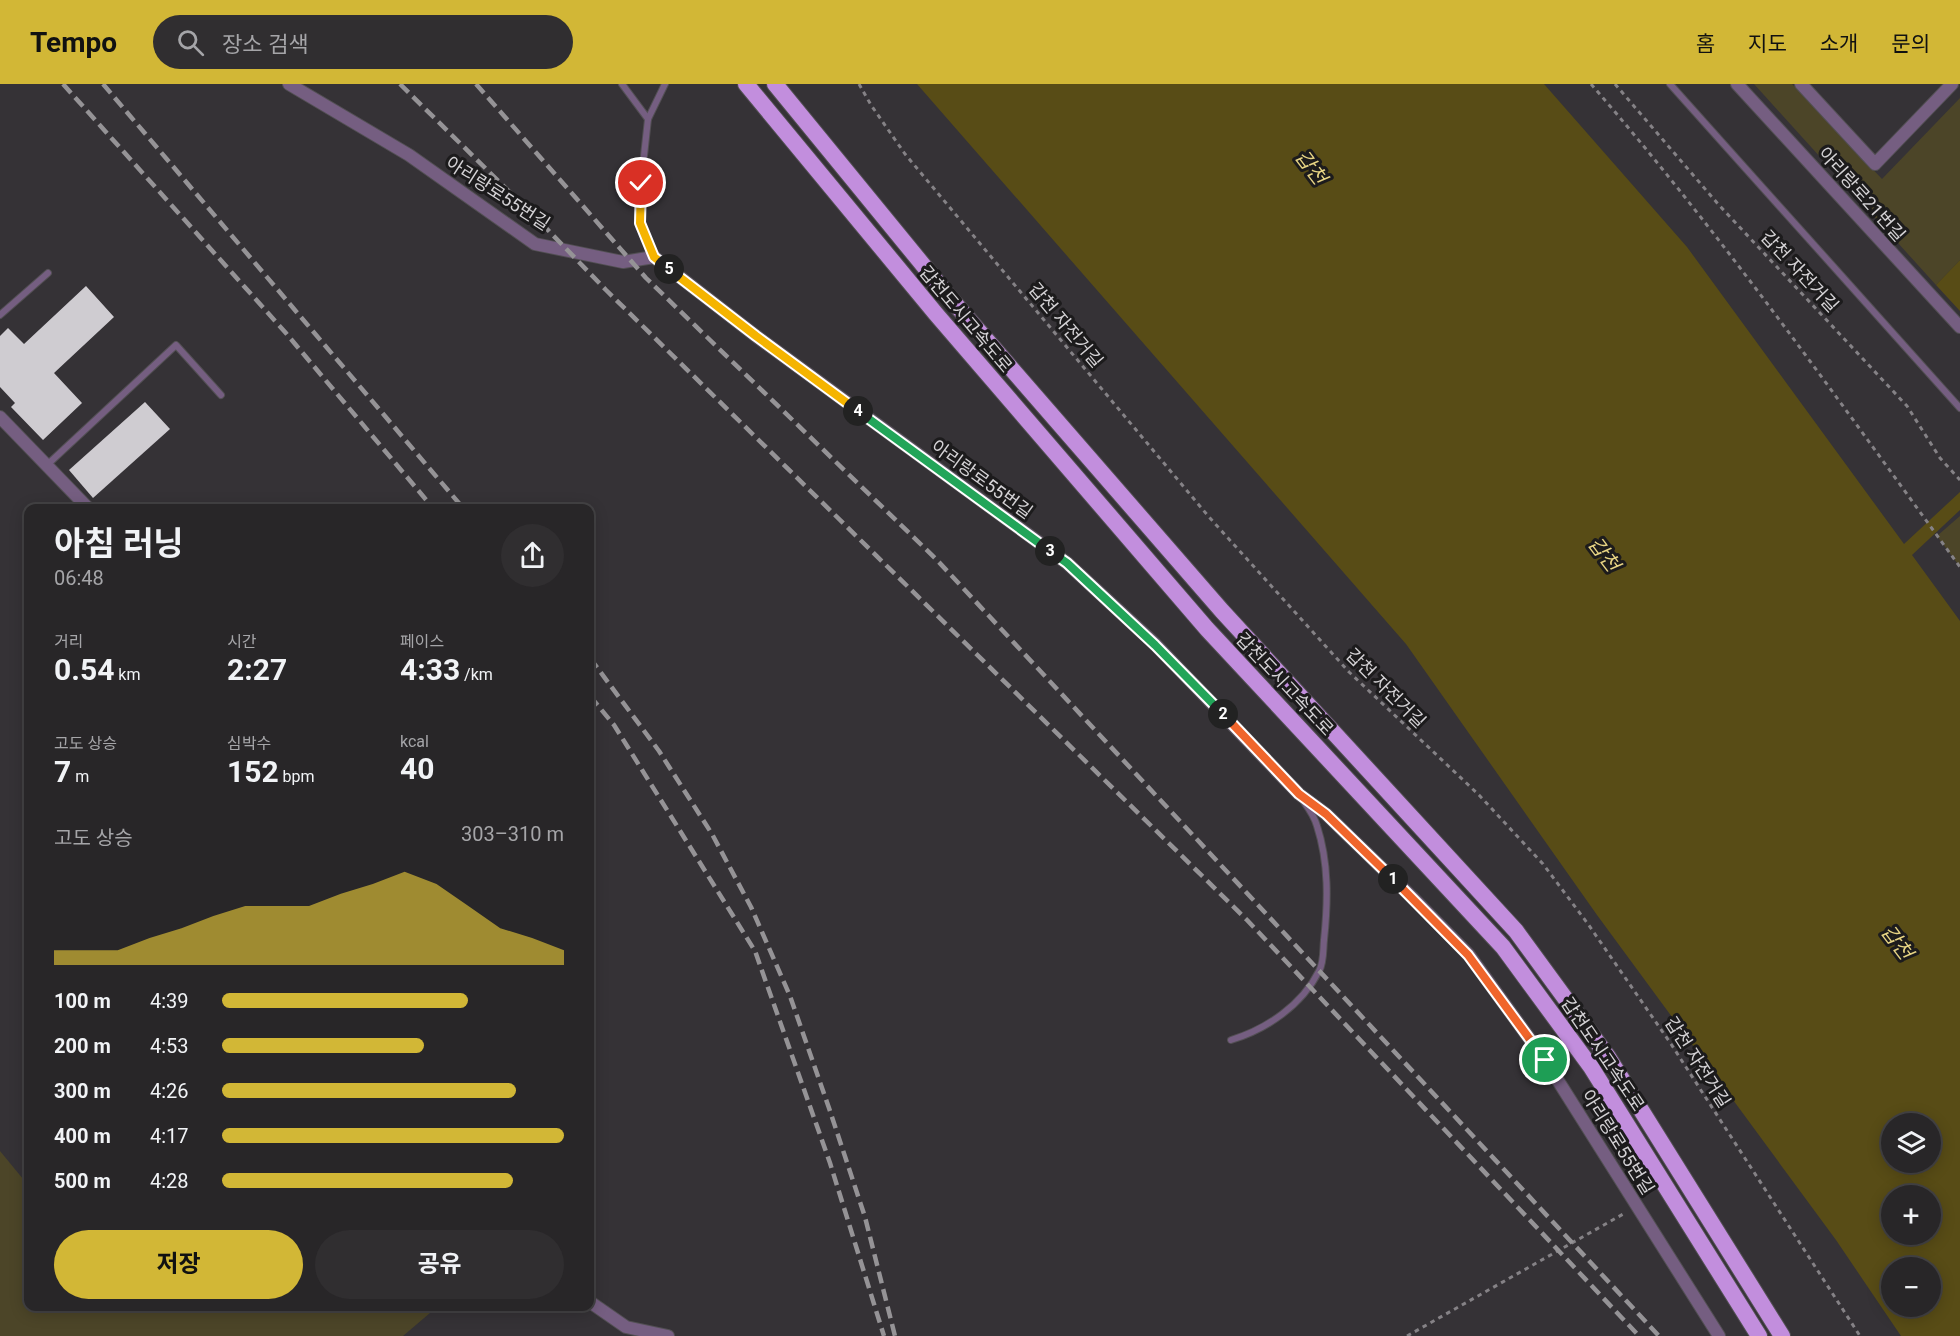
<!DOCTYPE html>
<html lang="ko">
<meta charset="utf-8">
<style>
body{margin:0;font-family:Roboto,"Noto Sans KR",sans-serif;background:#302e30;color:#f1f3f6;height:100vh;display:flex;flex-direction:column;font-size:22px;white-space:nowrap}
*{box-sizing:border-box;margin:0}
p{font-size:20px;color:#a5a5a8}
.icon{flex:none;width:33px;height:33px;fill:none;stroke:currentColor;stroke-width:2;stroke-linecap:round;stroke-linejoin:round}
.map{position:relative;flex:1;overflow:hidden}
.drawer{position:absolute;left:24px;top:420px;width:570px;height:807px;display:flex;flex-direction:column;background:#282628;border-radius:12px;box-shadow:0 3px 15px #0003,0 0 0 2px #444345}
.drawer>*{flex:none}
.controls{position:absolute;left:1881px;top:1029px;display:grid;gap:12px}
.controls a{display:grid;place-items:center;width:60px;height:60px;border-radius:50%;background:#282628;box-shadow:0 3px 15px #0003,0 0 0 2px #444345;font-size:30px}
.pin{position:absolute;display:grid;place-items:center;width:51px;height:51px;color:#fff;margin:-26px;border:3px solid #fff;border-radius:50%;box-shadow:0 2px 6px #0007}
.km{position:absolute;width:30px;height:30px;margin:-15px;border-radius:50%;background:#222;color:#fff;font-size:16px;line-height:30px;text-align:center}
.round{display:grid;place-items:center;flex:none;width:63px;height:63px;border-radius:32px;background:#302e30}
.headline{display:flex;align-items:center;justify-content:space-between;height:102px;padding:0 30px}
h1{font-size:33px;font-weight:700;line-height:45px}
.figures{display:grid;grid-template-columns:repeat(3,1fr);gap:9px;height:102px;padding:6px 30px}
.figures div{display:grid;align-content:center}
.figures b{font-size:30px;font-weight:700}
.figures small{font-size:16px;font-weight:400}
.figures p{font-size:16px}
.chart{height:168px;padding:12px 30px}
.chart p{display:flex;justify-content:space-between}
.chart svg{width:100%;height:108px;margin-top:6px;fill:#d2b736;opacity:.7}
.action{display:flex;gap:12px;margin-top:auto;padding:12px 30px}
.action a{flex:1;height:69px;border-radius:36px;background:#d2b736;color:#111;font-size:24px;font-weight:700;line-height:69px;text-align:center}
.action a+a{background:#302e30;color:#f1f3f6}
ul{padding:0 30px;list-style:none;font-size:20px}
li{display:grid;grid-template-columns:96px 72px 1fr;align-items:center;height:45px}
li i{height:15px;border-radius:8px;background:#d2b736}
header{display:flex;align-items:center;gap:36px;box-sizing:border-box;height:84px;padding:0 30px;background:#d2b736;color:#111}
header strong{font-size:28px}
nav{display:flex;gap:33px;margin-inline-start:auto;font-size:21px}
.search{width:420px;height:54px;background:#302e30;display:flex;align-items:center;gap:15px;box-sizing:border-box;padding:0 21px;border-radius:33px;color:#a5a5a8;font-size:22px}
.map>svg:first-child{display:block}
</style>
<header>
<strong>Tempo</strong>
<div class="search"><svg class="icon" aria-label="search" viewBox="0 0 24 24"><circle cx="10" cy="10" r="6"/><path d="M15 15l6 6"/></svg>장소 검색</div>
<nav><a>홈</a><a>지도</a><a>소개</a><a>문의</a></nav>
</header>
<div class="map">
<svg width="1960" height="1252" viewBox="0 0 1960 1252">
<rect width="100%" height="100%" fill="#353236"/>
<g fill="#4c4528">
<path d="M 1754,0 L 1792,0 L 1882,95 L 1960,14 L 1960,176 L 1936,201 Z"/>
<path d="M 1960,432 L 1960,483 L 1937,452 Z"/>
<path d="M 0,1067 L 28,1101 L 28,1222 L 437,1223 L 403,1252 L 0,1252 Z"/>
</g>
<g fill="#584c16" fill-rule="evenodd">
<path d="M 917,0 L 1544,0 L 1687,163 L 1904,460 L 1960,408 L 1960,426 L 1912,471 L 1960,537 L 1960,1252 L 1901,1252 L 1836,1156 L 1597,831 L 1406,560 ZM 1892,1040 L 1930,1040 L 1930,1078 L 1892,1078 ZM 1892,1112 L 1930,1112 L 1930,1150 L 1892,1150 ZM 1892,1184 L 1930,1184 L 1930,1222 L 1892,1222 Z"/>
<path d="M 1960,176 L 1960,227 L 1936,201 Z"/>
</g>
<g fill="#cfccd1">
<path d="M 86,202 L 114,233 L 54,289 L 82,319 L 43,356 L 11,323 L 15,319 L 0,303 L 0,252 L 8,244 L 24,260 Z"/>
<path d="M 145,318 L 170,345 L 93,414 L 69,386 Z"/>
</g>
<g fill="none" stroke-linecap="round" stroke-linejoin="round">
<g stroke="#524f53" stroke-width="8">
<g id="service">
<path d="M 622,0 L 648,35"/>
<path d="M 1670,0 L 1960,324"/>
<path d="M 653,172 L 640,139 L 641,99 L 648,35 L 665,0"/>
<path d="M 0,231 L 48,189"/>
<path d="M 47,381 L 176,261 L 221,311"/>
<path d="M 1231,956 C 1267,945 1302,921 1319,887 C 1324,879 1323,865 1324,856 C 1328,818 1329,779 1317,742 C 1315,734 1309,725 1304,718"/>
</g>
</g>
<g stroke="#524f53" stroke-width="14">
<g id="minor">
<path d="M 289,0 L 409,71 L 535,160 L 623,178 L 654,173 L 756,252 L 1067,479 L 1155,560 L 1299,710 L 1326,730 L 1412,813 L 1469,871 L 1545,976 L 1719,1252"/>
<path d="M 1737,0 L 1960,243"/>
<path d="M 1801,0 L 1875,80 L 1952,0"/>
<path d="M 0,333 L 88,424"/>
<path d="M 590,1218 L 626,1243 L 668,1252"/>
</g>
</g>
<g stroke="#524f53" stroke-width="18">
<g id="trunk">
<path d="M 746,0 L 936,230 L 1207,545 L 1503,863 L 1591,983 L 1759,1252"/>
<path d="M 775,0 L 950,214 L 1222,527 L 1516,847 L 1608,973 L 1782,1252"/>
</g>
</g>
<g stroke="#858286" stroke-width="3" stroke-dasharray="4.5 4.5" stroke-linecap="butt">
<path d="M 859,0 L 871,21 L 905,70 L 1209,433 L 1349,588 L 1479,711 L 1543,780 L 1588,840 L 1671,960 L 1860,1252"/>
<path d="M 1591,0 C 1724,153 1841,320 1960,483"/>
<path d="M 1615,0 L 1718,120 L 1907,322 L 1940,374 L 1960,396"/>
<path d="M 1407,1252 L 1625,1129"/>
</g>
<use href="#service" stroke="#755e81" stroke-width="6"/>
<use href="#minor" stroke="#755e81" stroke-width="12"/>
<use href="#trunk" stroke="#c28edd" stroke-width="16"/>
<g stroke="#959396" stroke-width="4.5" stroke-dasharray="12 6" stroke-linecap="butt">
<path d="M 63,0 L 285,248 L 433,424"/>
<path d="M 103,0 L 463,424"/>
<path d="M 400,0 L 546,144 L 606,206 L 1247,836 L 1639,1252"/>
<path d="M 476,0 L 646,194 L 936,475 L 1659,1252"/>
<path d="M 590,574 L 659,667 L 712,750 L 751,823 L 790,912 L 829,1024 L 865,1133 L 895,1252"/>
<path d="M 590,612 L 614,641 L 755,867 L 830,1079 L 884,1252"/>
</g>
</g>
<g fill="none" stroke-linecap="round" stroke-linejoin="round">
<g stroke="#fff" stroke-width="12">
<path id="split-1" d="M 1393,795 L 1468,871 L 1545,976"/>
</g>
<g stroke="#fff" stroke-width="12">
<path id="split-2" d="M 1223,630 L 1299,710 L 1326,730 L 1393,795"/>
</g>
<g stroke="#fff" stroke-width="12">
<path id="split-3" d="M 1050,467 L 1067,479 L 1155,561 L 1223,630"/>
</g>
<g stroke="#fff" stroke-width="12">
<path id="split-4" d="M 858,327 L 1050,467"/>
</g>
<g stroke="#fff" stroke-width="12">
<path id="split-5" d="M 669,185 L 756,252 L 858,327"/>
</g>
<g stroke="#fff" stroke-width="12">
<path id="split-6" d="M 641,99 L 640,139 L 654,173 L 669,185"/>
</g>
<use href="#split-1" stroke="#f0652b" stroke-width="8"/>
<use href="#split-2" stroke="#f0652b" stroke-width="8"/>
<use href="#split-3" stroke="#22a559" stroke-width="8"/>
<use href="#split-4" stroke="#22a559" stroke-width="8"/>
<use href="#split-5" stroke="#f5b400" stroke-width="8"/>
<use href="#split-6" stroke="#f5b400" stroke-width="8"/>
</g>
<g text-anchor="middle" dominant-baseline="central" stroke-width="6" stroke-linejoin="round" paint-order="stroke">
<g font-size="18" fill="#d4d2d5" stroke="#1c1b1c">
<text transform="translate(498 109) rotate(33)">아리랑로55번길</text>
<text transform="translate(1862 110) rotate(48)">아리랑로21번길</text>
<text transform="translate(1800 187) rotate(47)">갑천 자전거길</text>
<text transform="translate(966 235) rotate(50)">갑천도시고속도로</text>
<text transform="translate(1066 241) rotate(50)">갑천 자전거길</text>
<text transform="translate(982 395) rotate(36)">아리랑로55번길</text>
<text transform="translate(1285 600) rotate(47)">갑천도시고속도로</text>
<text transform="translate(1386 604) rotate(45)">갑천 자전거길</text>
<text transform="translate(1603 970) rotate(56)">갑천도시고속도로</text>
<text transform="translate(1698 978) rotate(57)">갑천 자전거길</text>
<text transform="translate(1618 1058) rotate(58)">아리랑로55번길</text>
</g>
<g font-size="20" font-style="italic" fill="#e8d584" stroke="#1c1b1c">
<text transform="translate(1311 83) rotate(53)">갑천</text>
<text transform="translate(1604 470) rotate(53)">갑천</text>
<text transform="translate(1897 858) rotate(53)">갑천</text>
</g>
</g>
</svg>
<div class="controls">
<a><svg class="icon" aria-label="layers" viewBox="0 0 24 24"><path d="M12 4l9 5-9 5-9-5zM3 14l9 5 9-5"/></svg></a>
<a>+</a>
<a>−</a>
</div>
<div class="pin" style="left:1545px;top:976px;background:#1e9e55"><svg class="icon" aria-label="arrive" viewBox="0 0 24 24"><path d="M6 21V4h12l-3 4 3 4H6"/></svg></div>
<div class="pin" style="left:641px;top:99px;background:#d93025"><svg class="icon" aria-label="check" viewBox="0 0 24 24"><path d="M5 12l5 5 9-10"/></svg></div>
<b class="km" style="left:1393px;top:795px">1</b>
<b class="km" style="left:1223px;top:630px">2</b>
<b class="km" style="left:1050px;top:467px">3</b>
<b class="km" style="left:858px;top:327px">4</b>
<b class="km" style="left:669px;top:185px">5</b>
<section class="drawer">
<div class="headline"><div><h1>아침 러닝</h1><p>06:48</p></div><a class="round"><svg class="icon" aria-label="share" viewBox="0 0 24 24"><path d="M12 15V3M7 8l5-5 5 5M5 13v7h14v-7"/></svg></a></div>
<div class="figures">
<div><p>거리</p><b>0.54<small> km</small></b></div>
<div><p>시간</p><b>2:27</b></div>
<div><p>페이스</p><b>4:33<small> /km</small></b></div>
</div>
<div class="figures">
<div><p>고도 상승</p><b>7<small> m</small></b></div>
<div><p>심박수</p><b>152<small> bpm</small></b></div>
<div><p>kcal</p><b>40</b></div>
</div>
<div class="chart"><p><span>고도 상승</span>303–310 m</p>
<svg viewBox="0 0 160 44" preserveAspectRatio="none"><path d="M0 44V38L10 38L20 38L30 33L40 29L50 24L60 20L70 20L80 20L90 15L100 11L110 6L120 11L130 20L140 29L150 33L160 38V44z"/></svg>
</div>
<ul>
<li><b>100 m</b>4:39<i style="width:72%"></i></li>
<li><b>200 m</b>4:53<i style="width:59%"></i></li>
<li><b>300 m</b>4:26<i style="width:86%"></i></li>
<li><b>400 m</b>4:17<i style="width:100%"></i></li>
<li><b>500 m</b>4:28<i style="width:85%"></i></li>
</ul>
<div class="action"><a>저장</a><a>공유</a></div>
</section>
</div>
